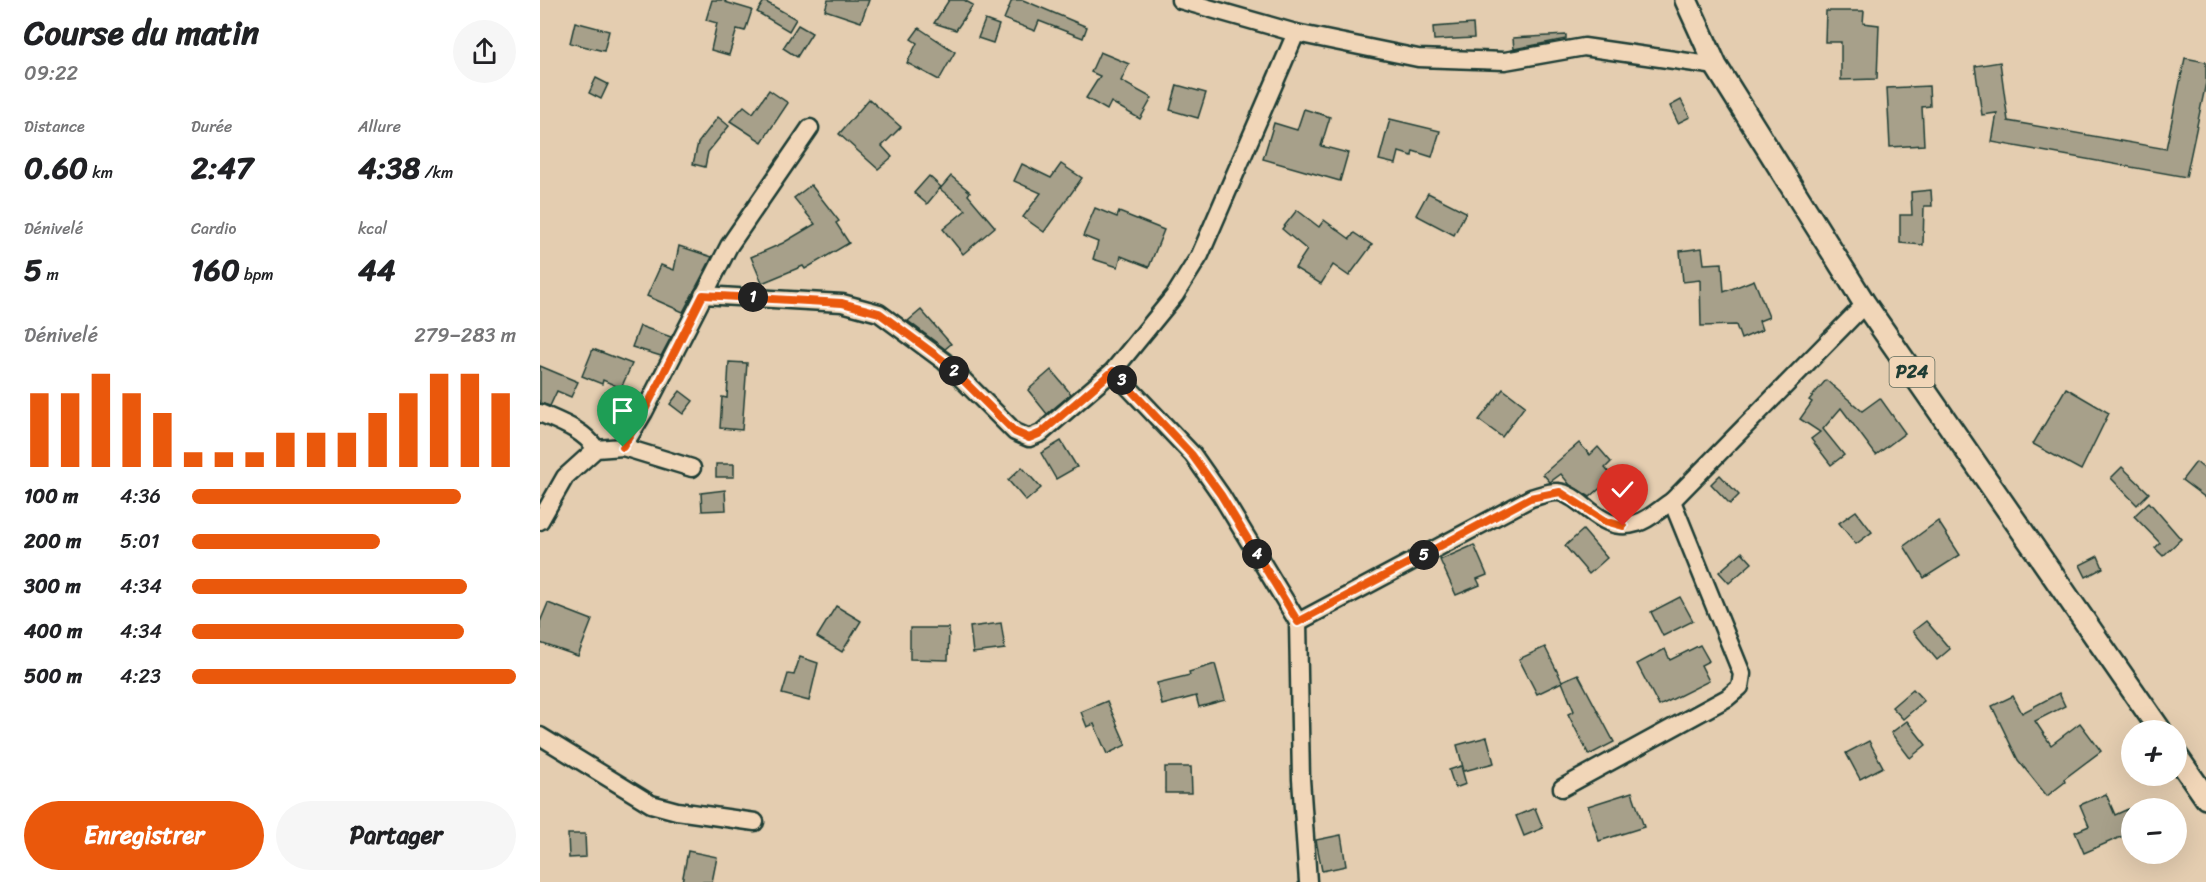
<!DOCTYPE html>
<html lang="fr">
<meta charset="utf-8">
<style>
body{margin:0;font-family:Sriracha,sans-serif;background:#f6f6f6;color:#202124;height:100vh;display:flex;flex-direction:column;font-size:22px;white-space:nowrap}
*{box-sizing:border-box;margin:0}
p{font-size:20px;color:#757577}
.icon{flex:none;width:33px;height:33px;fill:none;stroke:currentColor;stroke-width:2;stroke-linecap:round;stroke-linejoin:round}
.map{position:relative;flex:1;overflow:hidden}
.drawer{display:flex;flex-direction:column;background:#fff;width:540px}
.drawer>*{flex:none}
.controls{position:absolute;left:1581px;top:720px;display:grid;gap:12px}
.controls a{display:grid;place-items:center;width:66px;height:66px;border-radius:50%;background:#fff;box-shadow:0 6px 24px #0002;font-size:30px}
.pin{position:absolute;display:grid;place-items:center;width:51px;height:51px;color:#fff;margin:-62px -26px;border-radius:50% 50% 50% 0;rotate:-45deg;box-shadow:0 0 6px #0007}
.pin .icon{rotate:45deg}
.km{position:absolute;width:30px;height:30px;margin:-15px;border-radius:50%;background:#222;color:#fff;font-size:16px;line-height:30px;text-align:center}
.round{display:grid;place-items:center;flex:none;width:63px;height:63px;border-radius:32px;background:#f6f6f6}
.head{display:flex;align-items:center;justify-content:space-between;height:102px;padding:0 24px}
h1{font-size:33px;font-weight:800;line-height:45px}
.stats{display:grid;grid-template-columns:repeat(3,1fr);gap:9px;height:102px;padding:6px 24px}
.stats div{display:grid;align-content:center}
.stats b{font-size:30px;font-weight:800}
.stats small{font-size:16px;font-weight:400}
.stats p{font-size:16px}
.chart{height:168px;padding:12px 24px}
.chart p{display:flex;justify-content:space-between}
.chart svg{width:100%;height:108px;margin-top:6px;stroke:#ea580c;stroke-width:6}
.action{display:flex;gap:12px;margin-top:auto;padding:12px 24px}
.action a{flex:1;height:69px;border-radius:36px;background:#ea580c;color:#fff;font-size:24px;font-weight:800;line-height:69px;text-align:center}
.action a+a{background:#f6f6f6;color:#202124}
ul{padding:0 24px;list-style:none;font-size:20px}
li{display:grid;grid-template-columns:96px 72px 1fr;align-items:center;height:45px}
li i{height:15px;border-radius:8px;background:#ea580c}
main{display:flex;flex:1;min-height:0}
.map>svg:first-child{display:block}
</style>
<main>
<section class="drawer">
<div class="head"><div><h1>Course du matin</h1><p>09:22</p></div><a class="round"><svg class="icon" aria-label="share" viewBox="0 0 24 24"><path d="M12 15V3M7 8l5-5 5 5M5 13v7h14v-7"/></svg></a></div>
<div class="stats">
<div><p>Distance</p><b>0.60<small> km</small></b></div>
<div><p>Durée</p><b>2:47</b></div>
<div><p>Allure</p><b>4:38<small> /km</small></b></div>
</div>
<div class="stats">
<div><p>Dénivelé</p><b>5<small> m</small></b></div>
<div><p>Cardio</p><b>160<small> bpm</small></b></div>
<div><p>kcal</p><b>44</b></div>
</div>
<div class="chart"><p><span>Dénivelé</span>279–283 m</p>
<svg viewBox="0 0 160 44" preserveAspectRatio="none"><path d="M5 44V14M15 44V14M25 44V6M35 44V14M45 44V22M55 44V38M65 44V38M75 44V38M85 44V30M95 44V30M105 44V30M115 44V22M125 44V14M135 44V6M145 44V6M155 44V14"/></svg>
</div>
<ul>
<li><b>100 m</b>4:36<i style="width:83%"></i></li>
<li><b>200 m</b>5:01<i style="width:58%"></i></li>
<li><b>300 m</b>4:34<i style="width:85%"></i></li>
<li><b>400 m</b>4:34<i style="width:84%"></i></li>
<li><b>500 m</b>4:23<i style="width:100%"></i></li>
</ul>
<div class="action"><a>Enregistrer</a><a>Partager</a></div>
</section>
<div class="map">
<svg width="1666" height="882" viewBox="0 0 1666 882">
<rect width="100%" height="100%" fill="#e4cdb0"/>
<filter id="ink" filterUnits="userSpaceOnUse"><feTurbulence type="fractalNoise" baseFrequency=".0167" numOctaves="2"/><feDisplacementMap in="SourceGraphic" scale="12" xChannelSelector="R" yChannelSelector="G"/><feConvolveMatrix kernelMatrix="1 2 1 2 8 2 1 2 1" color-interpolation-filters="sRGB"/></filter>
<g filter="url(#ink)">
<g fill="#a7a08a" stroke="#1f3d34" stroke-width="1.5">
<path d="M 172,0 L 186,0 L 185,2 L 212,10 L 205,31 L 197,29 L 189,55 L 171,50 L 177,23 L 166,20 Z"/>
<path d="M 288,0 L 329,0 L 321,22 L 285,10 Z"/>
<path d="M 409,0 L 424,0 L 433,5 L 416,30 L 394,23 Z"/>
<path d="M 472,0 L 483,0 L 547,27 L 543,38 L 499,21 L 495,31 L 464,19 Z"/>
<path d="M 224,1 L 256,19 L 249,31 L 217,12 Z"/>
<path d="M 1286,11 L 1324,11 L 1323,23 L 1339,25 L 1337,79 L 1301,80 L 1301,42 L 1285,42 Z"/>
<path d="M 445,20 L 459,25 L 453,43 L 438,38 Z"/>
<path d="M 35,22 L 69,31 L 64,51 L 30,43 Z"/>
<path d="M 933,24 L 934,38 L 894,40 L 893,27 Z"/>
<path d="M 258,25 L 272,33 L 257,57 L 243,48 Z"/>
<path d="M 379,28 L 415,52 L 399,80 L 367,63 L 377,43 L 371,39 Z"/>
<path d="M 1026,35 L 1026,39 L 974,49 L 973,38 Z"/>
<path d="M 560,52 L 589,64 L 581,81 L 612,98 L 600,119 L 571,102 L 567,110 L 546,98 L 560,76 L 551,72 Z"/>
<path d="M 1645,58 L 1666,62 L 1666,83 L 1646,177 L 1452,142 L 1457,113 L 1442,115 L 1435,66 L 1460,62 L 1468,121 L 1626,149 Z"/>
<path d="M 56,78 L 68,84 L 61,99 L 49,93 Z"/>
<path d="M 637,85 L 666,93 L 658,118 L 630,110 Z"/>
<path d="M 1389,86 L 1390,106 L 1382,107 L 1384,145 L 1350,147 L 1347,88 Z"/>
<path d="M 229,90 L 248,103 L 222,142 L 190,121 L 204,106 L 213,113 Z"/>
<path d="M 329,99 L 361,127 L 342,146 L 352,157 L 338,169 L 299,134 Z"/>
<path d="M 1141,100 L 1150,117 L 1138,123 L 1130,106 Z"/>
<path d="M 764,109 L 790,117 L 781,146 L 808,153 L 800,181 L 723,159 L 734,123 L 757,130 Z"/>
<path d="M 178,117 L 189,126 L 168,152 L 165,167 L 153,164 L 158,143 Z"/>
<path d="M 850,119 L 900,131 L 892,157 L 873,151 L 872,156 L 859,152 L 856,164 L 839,160 Z"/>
<path d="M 482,164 L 511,178 L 521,164 L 542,178 L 504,232 L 483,217 L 501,193 L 474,181 Z"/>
<path d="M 389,176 L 401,187 L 387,204 L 374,193 Z"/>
<path d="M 411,176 L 430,192 L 428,195 L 455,227 L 423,254 L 403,229 L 426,210 L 400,189 Z"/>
<path d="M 271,185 L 299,221 L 296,223 L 309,243 L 265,269 L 263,266 L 222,283 L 211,257 L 243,243 L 275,224 L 254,198 Z"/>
<path d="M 1391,190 L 1392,206 L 1384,206 L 1383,245 L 1360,243 L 1360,215 L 1372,215 L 1371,192 Z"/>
<path d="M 888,193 L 926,212 L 914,235 L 876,215 Z"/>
<path d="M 555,208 L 577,217 L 579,212 L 624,230 L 609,267 L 581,256 L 578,267 L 553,259 L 558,242 L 543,236 Z"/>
<path d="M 757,210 L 779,227 L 784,220 L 810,239 L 814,233 L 832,245 L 809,276 L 793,265 L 781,284 L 755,268 L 767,250 L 742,229 Z"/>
<path d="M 139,246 L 172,257 L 143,312 L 107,296 L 121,265 L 134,270 Z"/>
<path d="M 1162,248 L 1164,264 L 1182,263 L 1184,292 L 1214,280 L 1229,317 L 1219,321 L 1222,330 L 1201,339 L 1196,325 L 1161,326 L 1160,280 L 1143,282 L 1140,251 Z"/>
<path d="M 381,310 L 411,344 L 405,349 L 368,321 Z"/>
<path d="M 100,326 L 131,337 L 121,356 L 92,347 Z"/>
<path d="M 53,349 L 92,364 L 81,388 L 63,380 L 62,384 L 42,376 Z"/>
<path d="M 189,362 L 207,363 L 202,430 L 180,428 L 182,397 L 187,398 Z"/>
<path d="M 0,366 L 38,382 L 31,397 L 17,391 L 10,406 L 0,403 Z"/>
<path d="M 511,370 L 531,394 L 507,414 L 488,390 Z"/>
<path d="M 1286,380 L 1322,411 L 1340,398 L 1365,433 L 1336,455 L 1301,408 L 1283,429 L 1304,455 L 1291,465 L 1271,439 L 1280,432 L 1260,419 L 1272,402 L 1269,400 Z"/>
<path d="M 1526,388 L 1569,413 L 1541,470 L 1493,444 Z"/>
<path d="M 963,389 L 985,406 L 962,437 L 939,420 Z"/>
<path d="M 140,391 L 153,401 L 143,414 L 130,404 Z"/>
<path d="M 521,441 L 537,467 L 516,479 L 501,453 Z"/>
<path d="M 1039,443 L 1050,455 L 1058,447 L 1071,462 L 1065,468 L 1073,477 L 1050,497 L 1030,485 L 1021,474 L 1010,482 L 1003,474 Z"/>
<path d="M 1656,462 L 1666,470 L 1666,498 L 1642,480 Z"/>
<rect x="176" y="464" width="18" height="13"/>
<path d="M 482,467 L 501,488 L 486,501 L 468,480 Z"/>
<path d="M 1582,467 L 1609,493 L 1597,505 L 1571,478 Z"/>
<path d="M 1180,475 L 1199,495 L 1190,504 L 1171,484 Z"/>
<path d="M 185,490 L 186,510 L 162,511 L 161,493 Z"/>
<path d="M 1609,502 L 1641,539 L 1623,556 L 1615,548 L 1620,543 L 1594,516 Z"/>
<path d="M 1316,511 L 1332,532 L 1316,544 L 1299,523 Z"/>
<path d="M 1398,521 L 1420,555 L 1384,578 L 1364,546 Z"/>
<path d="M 1043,530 L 1067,558 L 1049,574 L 1025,546 Z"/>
<path d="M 934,545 L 947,575 L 937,579 L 940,585 L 916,595 L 900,560 Z"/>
<path d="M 1202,552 L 1212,563 L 1189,583 L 1179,572 Z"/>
<path d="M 1558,556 L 1563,568 L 1546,577 L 1540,565 Z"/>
<path d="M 1140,597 L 1153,621 L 1123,636 L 1111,612 Z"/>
<path d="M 8,603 L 52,620 L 38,656 L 0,643 L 0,622 Z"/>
<path d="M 296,606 L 321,621 L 302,652 L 277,637 Z"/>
<path d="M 1386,621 L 1410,649 L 1397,660 L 1373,631 Z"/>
<path d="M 461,623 L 465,649 L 433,653 L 430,627 Z"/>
<path d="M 370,628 L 409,628 L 408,660 L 370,659 Z"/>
<path d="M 1160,645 L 1169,661 L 1161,665 L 1169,681 L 1119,706 L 1097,664 L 1125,649 L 1130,660 Z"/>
<path d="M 1005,647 L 1022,681 L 1038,674 L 1074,742 L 1049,755 L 1028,714 L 1034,711 L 1022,682 L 997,694 L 979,659 Z"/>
<path d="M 260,657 L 278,663 L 269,701 L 242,694 L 248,674 L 254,675 Z"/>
<path d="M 675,664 L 685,700 L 659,707 L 656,696 L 622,705 L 617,683 L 650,675 L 649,672 Z"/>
<path d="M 1373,689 L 1384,701 L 1363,719 L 1352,707 Z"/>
<path d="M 1519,693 L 1525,706 L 1495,721 L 1511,745 L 1540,723 L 1561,751 L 1524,779 L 1525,782 L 1507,796 L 1478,760 L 1452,706 L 1473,696 L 1482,713 Z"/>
<path d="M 567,701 L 586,745 L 567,754 L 554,724 L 547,727 L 541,712 Z"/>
<path d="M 1367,721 L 1386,745 L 1370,758 L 1351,733 Z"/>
<path d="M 947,737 L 954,763 L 924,771 L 917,745 Z"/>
<path d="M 1329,741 L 1343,767 L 1320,779 L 1306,753 Z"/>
<path d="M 921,766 L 926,784 L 915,788 L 909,770 Z"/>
<path d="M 625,767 L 651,767 L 652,793 L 625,793 Z"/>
<path d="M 1092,792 L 1104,827 L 1059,841 L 1048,806 Z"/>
<path d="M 1566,794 L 1575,815 L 1588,809 L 1592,819 L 1592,832 L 1544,853 L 1535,832 L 1549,826 L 1540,805 Z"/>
<path d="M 995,808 L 1003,828 L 984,836 L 976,816 Z"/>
<path d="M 28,834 L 45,834 L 46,857 L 29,858 Z"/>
<path d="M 801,835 L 806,866 L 782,871 L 776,840 Z"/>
<path d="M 148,851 L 177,857 L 172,882 L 142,882 Z"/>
</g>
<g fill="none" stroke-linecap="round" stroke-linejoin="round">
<g stroke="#1f3d34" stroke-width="21">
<g id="minor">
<path d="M 640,0 L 756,33 L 878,58 L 965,61 L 1044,47 L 1176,66"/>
<path d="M 163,295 L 302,303 L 339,313 L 404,361 L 475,432 L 489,438 L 501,433 L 573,371 L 635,295 L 660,255 L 756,33"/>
<path d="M 573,371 L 653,455 L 681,495 L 758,622 L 761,779 L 768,882"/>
<path d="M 0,413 C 20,422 44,430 56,449"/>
<path d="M 83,447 L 152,468"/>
<path d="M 0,521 L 25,477 L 56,449 L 83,447 L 104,412 L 189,246 L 270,128"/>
<path d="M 758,622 L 991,498 C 999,496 1009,491 1018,492 C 1042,494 1060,535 1097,523 C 1109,520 1121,508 1132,501 L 1325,304"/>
<path d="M 0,736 L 111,804 L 137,811 L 215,822"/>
<path d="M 1022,788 L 1187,698 L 1200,687 L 1202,674 L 1132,501"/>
</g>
</g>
<g stroke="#1f3d34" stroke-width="26">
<g id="major">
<path d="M 1146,0 L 1176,66 L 1325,304 L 1620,730"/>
<path d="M 1636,755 L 1666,798"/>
</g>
</g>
<use href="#minor" stroke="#f1d6b8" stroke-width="16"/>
<use href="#major" stroke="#f1d6b8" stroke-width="21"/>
</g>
</g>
<g fill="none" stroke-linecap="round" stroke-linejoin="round" filter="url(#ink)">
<g stroke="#fff" stroke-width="12">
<path id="route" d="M 83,447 L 104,412 L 163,295 L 302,303 L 339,313 L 405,362 L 475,432 L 489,438 L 501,433 L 573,371 L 652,455 L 681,495 L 758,622 L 990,498 L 1020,492 L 1065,521 L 1083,526"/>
</g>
<use href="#route" stroke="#ea580c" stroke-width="8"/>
</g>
<g text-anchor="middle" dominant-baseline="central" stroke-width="4.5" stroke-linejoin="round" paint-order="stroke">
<rect fill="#f1d6b8" stroke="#5e6b5c" stroke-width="1.5" x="1349.5" y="357" width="45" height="30" rx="4.5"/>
<g font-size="18" font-weight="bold" fill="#1f3d34">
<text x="1372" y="372">P24</text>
</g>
</g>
</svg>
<div class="controls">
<a>+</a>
<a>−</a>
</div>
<div class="pin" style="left:83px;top:447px;background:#1e9e55"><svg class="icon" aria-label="arrive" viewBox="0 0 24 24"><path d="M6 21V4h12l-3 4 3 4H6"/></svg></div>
<div class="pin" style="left:1083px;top:526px;background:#d93025"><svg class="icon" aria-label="check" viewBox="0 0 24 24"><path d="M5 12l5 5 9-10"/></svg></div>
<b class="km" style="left:213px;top:297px">1</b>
<b class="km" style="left:414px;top:371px">2</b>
<b class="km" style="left:582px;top:380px">3</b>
<b class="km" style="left:717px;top:554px">4</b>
<b class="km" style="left:884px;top:555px">5</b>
</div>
</main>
